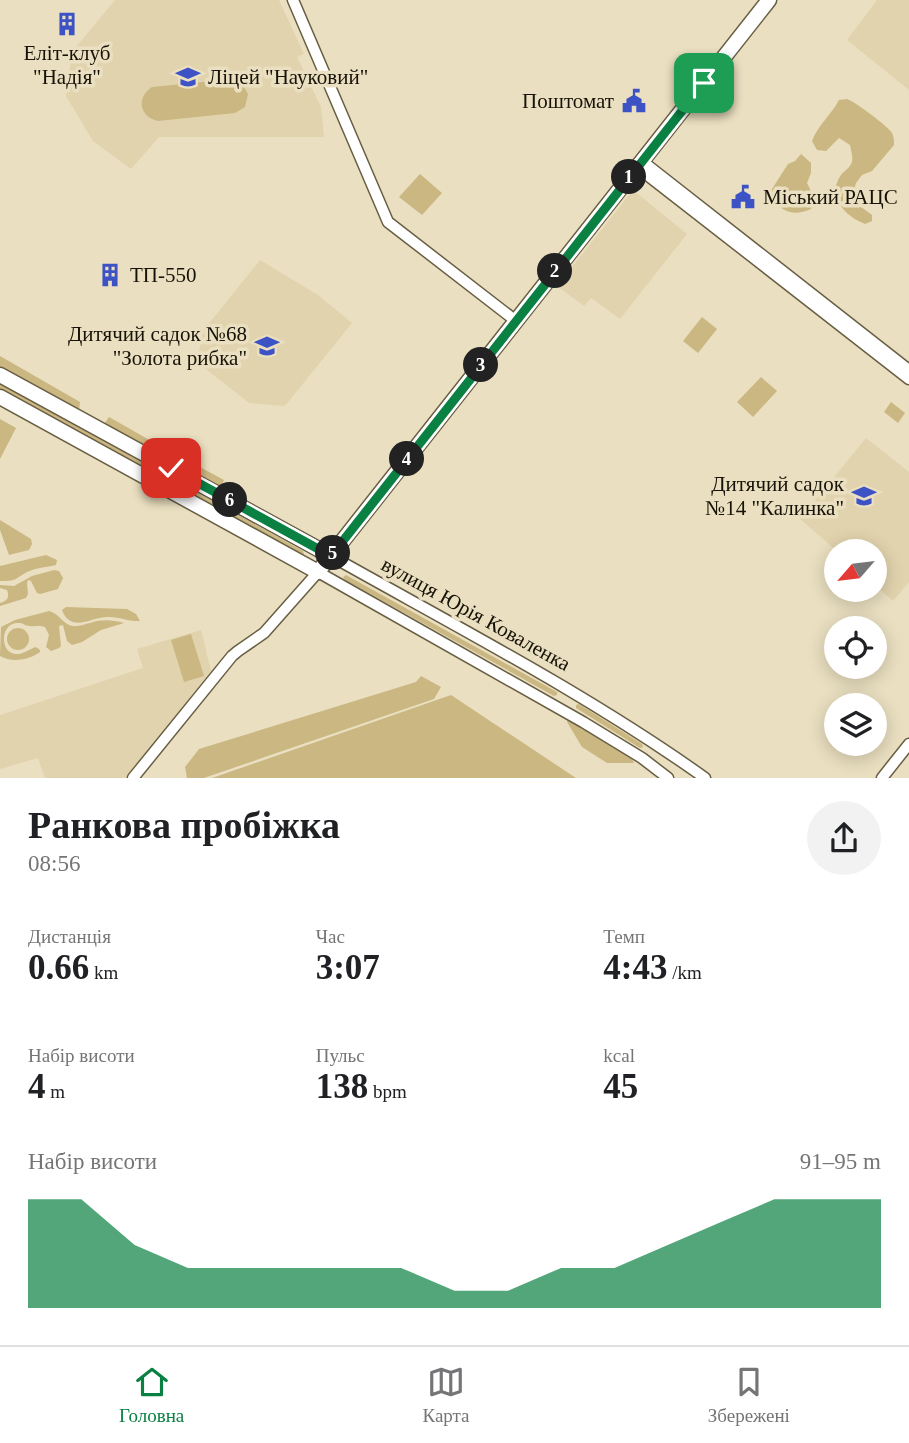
<!DOCTYPE html>
<html lang="uk">
<meta charset="utf-8">
<style>
body{margin:0;font-family:"Times New Roman",serif;background:#f2f2f2;color:#202124;height:100vh;display:flex;flex-direction:column;font-size:26px;white-space:nowrap}
*{box-sizing:border-box;margin:0}
p{font-size:23px;color:#757577}
.icon{flex:none;width:38px;height:38px;fill:none;stroke:currentColor;stroke-width:2;stroke-linecap:round;stroke-linejoin:round}
.map{position:relative;height:778px;overflow:hidden}
.panel{display:flex;flex-direction:column;background:#fff;flex:1}
.panel>*{flex:none}
.needle{width:46px;rotate:242deg}
.controls{position:absolute;left:824px;top:539px;display:grid;gap:14px}
.controls a{display:grid;place-items:center;width:63px;height:63px;border-radius:50%;background:#fff;box-shadow:0 4px 18px #0003;font-size:35px}
.pin{position:absolute;display:grid;place-items:center;width:60px;height:60px;color:#fff;margin:-30px;border-radius:14px;box-shadow:0 4px 10px #0006}
.km{position:absolute;width:35px;height:35px;margin:-18px;border-radius:50%;background:#222;color:#fff;font-size:19px;line-height:35px;text-align:center}
.round{display:grid;place-items:center;flex:none;width:74px;height:74px;border-radius:37px;background:#f2f2f2}
.head{display:flex;align-items:center;justify-content:space-between;height:119px;padding:0 28px}
h1{font-size:38px;font-weight:600;line-height:52px}
.stats{display:grid;grid-template-columns:repeat(3,1fr);gap:10px;height:119px;padding:7px 28px}
.stats div{display:grid;align-content:center}
.stats b{font-size:35px;font-weight:600}
.stats small{font-size:19px;font-weight:400}
.stats p{font-size:19px}
.chart{height:196px;padding:14px 28px}
.chart p{display:flex;justify-content:space-between}
.chart svg{width:100%;height:126px;margin-top:7px;fill:#0b8043;opacity:.7}
.tabs{display:flex;justify-content:space-around;align-items:center;height:98px;border-top:2px solid #e0e0e0;background:#fff;font-size:19px;color:#757577}
.tabs a{display:grid;justify-items:center;gap:4px}
.tabs .on{color:#0b8043}
.map>svg:first-child{display:block}
</style>
<div class="map">
<svg width="909" height="778" viewBox="0 0 909 778">
<rect width="100%" height="100%" fill="#eadfc0"/>
<g fill="#e1d3ad">
<path d="M 115,0 L 279,0 L 304,54 L 297,57 L 321,107 L 324,137 L 159,137 L 131,169 L 93,141 L 66,96 L 72,52 Z"/>
<path d="M 877,0 L 909,0 L 909,90 L 847,40 Z"/>
<path d="M 633,190 L 687,234 L 620,319 L 591,298 L 584,306 L 557,286 Z"/>
<path d="M 260,260 L 318,295 L 352,323 L 285,406 L 249,403 L 197,362 L 203,331 Z"/>
<path d="M 866,438 L 909,472 L 909,582 L 893,601 L 875,585 L 875,551 L 837,551 L 800,519 Z"/>
<path d="M 201,630 L 211,671 L 125,778 L 45,778 L 38,758 L 0,769 L 0,715 L 143,668 L 137,649 Z"/>
</g>
<g fill="#cbb782">
<path d="M 233,79 L 242,84 L 248,94 L 245,107 L 235,113 L 158,121 C 139,117 136,97 152,87 Z"/>
<path d="M 847,99 C 854,101 889,127 892,133 C 894,137 894,141 894,145 L 872,171 L 862,175 L 856,183 L 853,194 L 857,204 L 872,215 L 872,221 L 865,224 C 845,216 826,197 841,175 C 845,170 850,168 852,162 C 853,157 851,150 850,145 L 839,138 L 826,151 L 817,150 L 812,141 C 818,125 831,115 839,100 Z"/>
<path d="M 801,154 L 811,163 L 811,173 L 807,183 L 815,199 L 811,209 C 794,216 787,213 773,202 L 772,189 L 788,164 L 795,161 Z"/>
<path d="M 420,174 L 442,193 L 422,215 L 399,197 Z"/>
<path d="M 702,317 L 717,329 L 698,353 L 683,341 Z"/>
<path d="M 0,356 L 80,402 L 79,411 L 0,367 Z"/>
<path d="M 761,377 L 777,391 L 753,417 L 737,402 Z"/>
<path d="M 0,384 L 303,551 L 304,554 L 301,555 L 0,389 Z"/>
<path d="M 891,402 L 905,413 L 898,423 L 884,412 Z"/>
<path d="M 109,417 L 153,442 L 150,448 L 104,424 Z"/>
<path d="M 0,419 L 16,428 L 0,459 Z"/>
<path d="M 163,447 L 224,480 L 221,487 L 159,453 Z"/>
<path d="M 0,520 L 31,539 L 32,544 L 29,550 L 9,555 L 0,530 Z"/>
<path d="M 46,555 L 57,560 L 56,565 C 47,567 35,568 27,572 C 13,580 17,581 0,581 L 0,566 Z"/>
<path d="M 54,570 L 59,571 L 63,578 L 58,589 L 40,594 L 37,593 L 31,581 L 28,580 L 27,583 L 28,594 L 26,598 L 0,606 L 0,603 C 7,601 10,598 7,590 L 0,588 L 0,585 L 14,586 L 32,576 Z"/>
<path d="M 346,575 L 557,692 L 557,695 L 554,696 L 345,580 L 343,577 Z"/>
<path d="M 66,607 L 127,609 L 136,614 L 140,621 C 129,622 118,616 107,617 C 96,617 83,625 73,622 C 67,620 64,615 62,610 Z"/>
<path d="M 49,611 C 59,613 63,625 73,626 C 78,627 85,624 90,623 C 102,619 112,620 124,623 L 101,630 L 82,642 L 72,645 L 67,641 L 63,625 L 59,626 L 61,646 L 59,648 L 51,651 L 46,647 L 49,635 L 45,627 C 39,625 35,627 29,626 C 21,625 26,623 17,623 C 0,624 0,652 15,654 C 23,655 29,649 36,647 L 40,650 L 40,652 C 29,660 12,663 0,656 L 1,627 L 15,620 Z"/>
<circle cx="18" cy="639" r="11"/>
<path d="M 191,634 L 204,676 L 184,682 L 171,640 Z"/>
<path d="M 421,676 L 441,687 L 434,699 L 204,778 L 187,778 L 185,767 L 199,749 L 416,682 Z"/>
<path d="M 451,695 L 576,778 L 212,778 Z"/>
<path d="M 579,704 L 642,744 L 643,747 L 640,748 L 576,708 L 576,705 Z"/>
<path d="M 568,720 L 632,759 L 634,763 L 607,763 L 582,747 L 567,722 Z"/>
</g>
<g fill="none" stroke-linecap="round" stroke-linejoin="round">
<g stroke="#685e43" stroke-width="13">
<g id="minor">
<path d="M 293,0 L 388,222 L 516,321"/>
<path d="M 642,161 L 909,370"/>
<path d="M 637,167 L 909,379"/>
<path d="M 331,556 C 457,627 587,694 705,778"/>
<path d="M 133,778 L 232,656 L 238,651 L 264,633 L 318,572 L 583,722 L 642,758 L 668,778"/>
<path d="M 882,778 L 909,744"/>
</g>
</g>
<g stroke="#685e43" stroke-width="17">
<g id="major">
<path d="M 0,375 L 331,556"/>
<path d="M 0,397 L 318,572 L 769,0"/>
</g>
</g>
<use href="#minor" stroke="#fff" stroke-width="10"/>
<use href="#major" stroke="#fff" stroke-width="14"/>
</g>
<g fill="none" stroke-linecap="round" stroke-linejoin="round">
<g stroke="#fff" stroke-width="14">
<path id="route" d="M 171,468 L 331,556 L 704,83"/>
</g>
<use href="#route" stroke="#0b8043" stroke-width="9"/>
</g>
<defs>
<g id="building-bare" transform="scale(1.89)"><path d="M-4-6H4V6H1V3H-1V6H-4ZM-2.5-4.3h1.7v1.8h-1.7ZM.8-4.3h1.7v1.8H.8ZM-2.5-1h1.7V.8h-1.7ZM.8-1h1.7V.8H.8Z" fill="#3c52c5" stroke="#eadfc0" stroke-width="2.5" paint-order="stroke"/></g>
<g id="school-bare" transform="scale(1.89)"><path d="M0-5L7-2L0 1L-7-2ZM-4 1L0 2.5L4 1V4Q0 6-4 4Z" fill="#3c52c5" stroke="#eadfc0" stroke-width="2.5" paint-order="stroke"/></g>
<g id="civic-bare" transform="scale(1.89)"><path d="M-.6-6.5H3V-4.5H.6V-3L4-1V1h2V6H-6V1h2V-1L-.6-3ZM-1.2 2.5V6h2.4V2.5Z" fill="#3c52c5" stroke="#eadfc0" stroke-width="2.5" paint-order="stroke"/></g>
</defs>
<g fill-rule="evenodd">
<use href="#building-bare" x="67" y="24"/>
<use href="#school-bare" x="188" y="77"/>
<use href="#civic-bare" x="634" y="101"/>
<use href="#civic-bare" x="743" y="197"/>
<use href="#building-bare" x="110" y="275"/>
<use href="#school-bare" x="267" y="346"/>
<use href="#school-bare" x="864" y="496"/>
</g>
<g text-anchor="middle" dominant-baseline="central" stroke-width="7" stroke-linejoin="round" paint-order="stroke">
<g font-size="21" fill="#161207" stroke="#eadfc0" text-anchor="start">
<text x="67" y="53" text-anchor="middle">Еліт-клуб<tspan x="67" dy="24">"Надія"</tspan></text>
<text x="208" y="77">Ліцей "Науковий"</text>
<text x="614" y="101" text-anchor="end">Поштомат</text>
<text x="763" y="197">Міський РАЦС</text>
<text x="130" y="275">ТП-550</text>
<text x="247" y="334" text-anchor="end">Дитячий садок №68<tspan x="247" dy="24">"Золота рибка"</tspan></text>
<text x="844" y="484" text-anchor="end">Дитячий садок<tspan x="844" dy="24">№14 "Калинка"</tspan></text>
</g>
<g font-size="21" fill="#161207" stroke="#eadfc0">
<text transform="translate(476 614) rotate(29)">вулиця Юрія Коваленка</text>
</g>
</g>
</svg>
<div class="controls">
<a><svg class="needle" viewBox="-14 -14 28 28"><path d="M0-13l5 13h-10z" fill="#e53935"/><path d="M0 13l5-13h-10z" fill="#757577"/></svg></a>
<a><svg class="icon" aria-label="locate" viewBox="0 0 24 24"><circle cx="12" cy="12" r="6"/><path d="M12 2v4M12 18v4M2 12h4M18 12h4"/></svg></a>
<a><svg class="icon" aria-label="layers" viewBox="0 0 24 24"><path d="M12 4l9 5-9 5-9-5zM3 14l9 5 9-5"/></svg></a>
</div>
<div class="pin" style="left:704px;top:83px;background:#1e9e55"><svg class="icon" aria-label="arrive" viewBox="0 0 24 24"><path d="M6 21V4h12l-3 4 3 4H6"/></svg></div>
<div class="pin" style="left:171px;top:468px;background:#d93025"><svg class="icon" aria-label="check" viewBox="0 0 24 24"><path d="M5 12l5 5 9-10"/></svg></div>
<b class="km" style="left:629px;top:177px">1</b>
<b class="km" style="left:555px;top:271px">2</b>
<b class="km" style="left:481px;top:365px">3</b>
<b class="km" style="left:407px;top:459px">4</b>
<b class="km" style="left:333px;top:553px">5</b>
<b class="km" style="left:230px;top:500px">6</b>
</div>
<section class="panel">
<div class="head"><div><h1>Ранкова пробіжка</h1><p>08:56</p></div><a class="round"><svg class="icon" aria-label="share" viewBox="0 0 24 24"><path d="M12 15V3M7 8l5-5 5 5M5 13v7h14v-7"/></svg></a></div>
<div class="stats">
<div><p>Дистанція</p><b>0.66<small> km</small></b></div>
<div><p>Час</p><b>3:07</b></div>
<div><p>Темп</p><b>4:43<small> /km</small></b></div>
</div>
<div class="stats">
<div><p>Набір висоти</p><b>4<small> m</small></b></div>
<div><p>Пульс</p><b>138<small> bpm</small></b></div>
<div><p>kcal</p><b>45</b></div>
</div>
<div class="chart"><p><span>Набір висоти</span>91–95 m</p>
<svg viewBox="0 0 160 44" preserveAspectRatio="none"><path d="M0 44V6L10 6L20 22L30 30L40 30L50 30L60 30L70 30L80 38L90 38L100 30L110 30L120 22L130 14L140 6L150 6L160 6V44z"/></svg>
</div>
</section>
<nav class="tabs">
<a class="on"><svg class="icon" aria-label="home" viewBox="0 0 24 24"><path d="M3 11l9-7 9 7M6 9v11h12V9"/></svg>Головна</a>
<a><svg class="icon" aria-label="map" viewBox="0 0 24 24"><path d="M3 6l6-2 6 2 6-2v14l-6 2-6-2-6 2zM9 4v14M15 6v14"/></svg>Карта</a>
<a><svg class="icon" aria-label="saved" viewBox="0 0 24 24"><path d="M7 4h10v16l-5-4-5 4z"/></svg>Збережені</a>
</nav>
